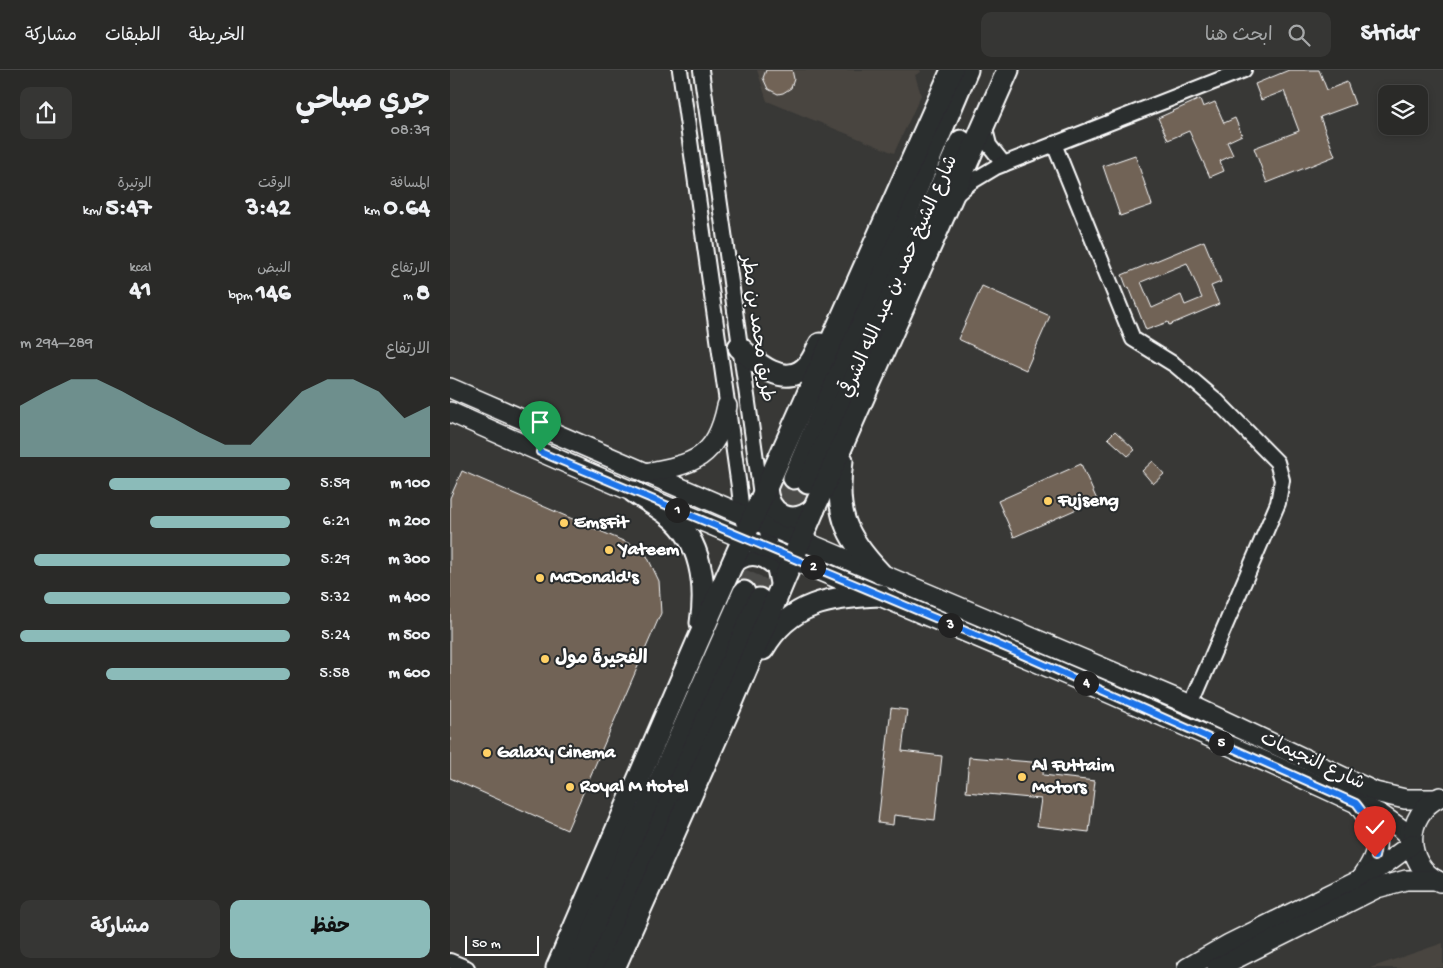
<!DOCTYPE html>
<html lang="ar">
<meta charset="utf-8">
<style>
body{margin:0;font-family:"Gochi Hand","Playpen Sans Arabic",sans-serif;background:#363634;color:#f1f3f6;direction:rtl;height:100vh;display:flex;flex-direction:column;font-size:19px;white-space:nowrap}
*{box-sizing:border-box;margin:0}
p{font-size:16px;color:#a5a7a8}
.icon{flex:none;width:28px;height:28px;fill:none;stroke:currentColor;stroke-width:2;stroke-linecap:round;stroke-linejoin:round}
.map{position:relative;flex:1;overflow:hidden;direction:ltr}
.panel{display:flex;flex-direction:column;background:#2a2a28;width:450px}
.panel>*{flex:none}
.fabs{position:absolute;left:928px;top:15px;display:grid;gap:10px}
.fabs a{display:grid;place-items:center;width:50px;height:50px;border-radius:10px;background:#2a2a28;box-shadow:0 2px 8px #0003,0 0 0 1px #464645;font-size:25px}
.scale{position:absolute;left:15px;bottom:12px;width:74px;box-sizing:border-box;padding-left:5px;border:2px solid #fff;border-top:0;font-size:14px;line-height:18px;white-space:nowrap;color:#fff;-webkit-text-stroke:4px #2a2d2e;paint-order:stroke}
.pin{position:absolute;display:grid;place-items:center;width:42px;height:42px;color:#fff;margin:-51px -21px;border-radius:50% 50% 50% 0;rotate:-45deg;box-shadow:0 0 5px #0007}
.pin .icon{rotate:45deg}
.km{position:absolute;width:25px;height:25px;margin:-12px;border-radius:50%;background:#222;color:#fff;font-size:14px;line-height:25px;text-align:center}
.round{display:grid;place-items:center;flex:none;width:52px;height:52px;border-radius:10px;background:#363634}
.summary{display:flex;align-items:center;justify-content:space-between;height:85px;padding:0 20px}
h1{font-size:28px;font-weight:700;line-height:38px}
.metrics{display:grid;grid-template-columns:repeat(3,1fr);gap:8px;height:85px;padding:5px 20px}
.metrics div{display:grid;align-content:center}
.metrics b{font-size:25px;font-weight:700}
.metrics small{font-size:14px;font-weight:400}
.metrics p{font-size:14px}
.chart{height:140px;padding:10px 20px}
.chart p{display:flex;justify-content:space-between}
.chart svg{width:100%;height:90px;margin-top:5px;fill:#8bbbb9;opacity:.7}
.cta{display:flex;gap:10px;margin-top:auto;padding:10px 20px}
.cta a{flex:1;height:58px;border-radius:10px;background:#8bbbb9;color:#111;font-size:20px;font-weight:700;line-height:58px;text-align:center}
.cta a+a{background:#363634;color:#f1f3f6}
ul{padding:0 20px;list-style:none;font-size:16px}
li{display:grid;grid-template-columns:80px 60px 1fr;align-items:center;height:38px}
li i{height:12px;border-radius:6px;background:#8bbbb9}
header{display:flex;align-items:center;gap:30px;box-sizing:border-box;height:70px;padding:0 25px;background:#2a2a28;border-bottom:1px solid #464645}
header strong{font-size:24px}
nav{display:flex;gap:28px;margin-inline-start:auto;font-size:18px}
.search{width:350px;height:45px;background:#363634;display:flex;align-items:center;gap:12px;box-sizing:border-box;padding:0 18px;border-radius:10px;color:#a5a7a8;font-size:19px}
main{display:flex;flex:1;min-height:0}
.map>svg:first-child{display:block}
</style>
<header>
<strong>Stridr</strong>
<div class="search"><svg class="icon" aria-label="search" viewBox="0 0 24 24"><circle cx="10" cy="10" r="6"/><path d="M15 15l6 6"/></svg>ابحث هنا</div>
<nav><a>الخريطة</a><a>الطبقات</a><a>مشاركة</a></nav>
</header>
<main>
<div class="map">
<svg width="993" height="898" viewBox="0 0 993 898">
<rect width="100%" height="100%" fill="#383836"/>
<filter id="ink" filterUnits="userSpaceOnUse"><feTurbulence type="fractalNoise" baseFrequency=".02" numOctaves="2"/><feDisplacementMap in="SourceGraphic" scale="10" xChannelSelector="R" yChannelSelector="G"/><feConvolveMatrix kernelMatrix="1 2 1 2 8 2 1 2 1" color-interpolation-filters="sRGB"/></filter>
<g filter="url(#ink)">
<g fill="#494540">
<path d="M 307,0 L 470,0 L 471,2 L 465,5 L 471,25 L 444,83 L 317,31 Z"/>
<path d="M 993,873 L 993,898 L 920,898 Z"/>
</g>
<g fill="#716357" stroke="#fff" fill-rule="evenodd">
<path d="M 316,0 L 342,0 L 344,9 L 341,18 L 333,23 L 328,24 L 318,19 L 313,8 Z"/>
<path d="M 839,0 L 869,0 L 877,20 L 897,12 L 905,34 L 870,47 L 885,86 L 817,113 L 804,78 L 849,61 L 834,21 L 811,30 L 805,14 Z"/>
<path d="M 750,29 L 753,37 L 765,32 L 774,53 L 785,48 L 792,65 L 777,72 L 783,85 L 770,91 L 774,101 L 760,107 L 739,61 L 718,70 L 708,48 Z"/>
<path d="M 685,85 L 702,135 L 670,146 L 653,96 Z"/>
<path d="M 754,171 L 771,212 L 761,216 L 769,234 L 719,255 L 718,252 L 696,260 L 679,217 L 677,218 L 672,205 ZM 737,193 L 752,228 L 735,235 L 731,225 L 702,238 L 691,212 Z"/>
<path d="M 532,216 L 600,246 L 576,300 L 508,269 Z"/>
<path d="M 665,361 L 685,380 L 678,386 L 658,368 Z"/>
<path d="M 703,391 L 714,404 L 703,414 L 692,401 Z"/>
<path d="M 631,394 L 647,430 L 564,467 L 548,431 Z"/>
<path d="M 12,401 L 187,477 L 197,486 L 209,511 L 211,543 L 117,760 L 0,708 L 0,428 Z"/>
<path d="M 441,638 L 457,640 L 452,681 L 492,686 L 485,750 L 444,745 L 443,755 L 428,753 Z"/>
<path d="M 519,687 L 594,693 L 593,705 L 645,711 L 639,762 L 587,756 L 591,729 L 516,722 Z"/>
</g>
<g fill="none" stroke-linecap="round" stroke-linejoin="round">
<g stroke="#4c4c4a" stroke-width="21" stroke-dasharray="21 11" stroke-linecap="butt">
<path d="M 294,522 L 344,408"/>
<path d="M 309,529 L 358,413"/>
</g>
<g stroke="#fff" stroke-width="18">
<g id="minor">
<path d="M 230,0 L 289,417 L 293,452"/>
<path d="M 251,0 L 311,425"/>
<path d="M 534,55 L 539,75 L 554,94"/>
<path d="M 604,74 L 683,269 L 725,295 L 766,330 L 827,392 L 832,410 L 828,433 L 741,635"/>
<path d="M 507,124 L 521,112 L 546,97 L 794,0"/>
<path d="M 314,446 L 329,521"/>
<path d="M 282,499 C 295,484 310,485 324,498"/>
<path d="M 0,891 L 17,898"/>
</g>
</g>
<g stroke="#fff" stroke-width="22">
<g id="major">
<path d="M 0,318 L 351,470 L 741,635 L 925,722 L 955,729 L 985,729"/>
<path d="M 0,342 C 308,480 624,601 930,744 L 950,758 L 962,769"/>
<path d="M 195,403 C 244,394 266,389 277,336"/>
<path d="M 990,727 C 954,744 953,795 990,812"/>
<path d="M 909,736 C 930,764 933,778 912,807"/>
<path d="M 737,898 L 779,874 L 921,804 L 962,774"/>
<path d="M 767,898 L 927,818 L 956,810 L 986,810"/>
</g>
</g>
<g stroke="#fff" stroke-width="25">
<g id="highway">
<path d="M 289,277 C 306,293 335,320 358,295 C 363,290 366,281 370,274"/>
<path d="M 392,390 C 385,442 394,465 430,503"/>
<path d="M 344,408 L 517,0"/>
<path d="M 358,413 L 511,71"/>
<path d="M 316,418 C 318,446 343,457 364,439"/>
<path d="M 184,422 C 196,430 209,437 220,446 C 251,470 257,516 251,553"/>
<path d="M 313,579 C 340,532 381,527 430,525"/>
<path d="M 107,898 L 247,573 L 502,0"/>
<path d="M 127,898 L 294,522"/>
<path d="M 148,898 L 309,529"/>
<path d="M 164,898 L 281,635 L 364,439 L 558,0"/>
</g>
</g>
<use href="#minor" stroke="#2a2d2e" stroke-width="14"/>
<use href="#major" stroke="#2a2d2e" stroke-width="19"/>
<use href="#highway" stroke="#2a2d2e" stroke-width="21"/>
</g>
</g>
<g fill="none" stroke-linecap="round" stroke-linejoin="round" filter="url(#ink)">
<g stroke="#fff" stroke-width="10">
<path id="route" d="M 90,382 L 561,580 L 906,733 C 920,751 931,764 925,787"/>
</g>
<use href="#route" stroke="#1a73e8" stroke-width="6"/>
</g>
<g fill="#ffd166" stroke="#2a2d2e" stroke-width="2">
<circle cx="598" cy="431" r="5"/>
<circle cx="114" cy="453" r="5"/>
<circle cx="159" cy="480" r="5"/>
<circle cx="90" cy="508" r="5"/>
<circle cx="95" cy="589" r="5"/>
<circle cx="37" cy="683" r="5"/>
<circle cx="572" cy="707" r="5"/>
<circle cx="120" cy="717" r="5"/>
</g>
<g text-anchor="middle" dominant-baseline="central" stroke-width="4" stroke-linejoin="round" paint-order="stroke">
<g font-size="19" fill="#fff" stroke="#2a2d2e">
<text transform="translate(450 207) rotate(-66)">شارع الشيخ حمد بن عبد الله الشرقي</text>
<text transform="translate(306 259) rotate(82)">طريق محمد بن مطر</text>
<text transform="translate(862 692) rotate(25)">شارع النجيمات</text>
</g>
<g font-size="19" font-weight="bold" fill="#fff" stroke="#2a2d2e" text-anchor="start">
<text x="608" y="431">Fujseng</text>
<text x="124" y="453">EmsFit</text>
<text x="169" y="480">Yateem</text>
<text x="100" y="508">McDonald's</text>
<text x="105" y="589">الفجيرة مول</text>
<text x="47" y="683">Galaxy Cinema</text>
<text x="582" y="696">Al Futtaim<tspan x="582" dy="22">Motors</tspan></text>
<text x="130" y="717">Royal M Hotel</text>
</g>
</g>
</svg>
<div class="fabs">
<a><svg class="icon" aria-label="layers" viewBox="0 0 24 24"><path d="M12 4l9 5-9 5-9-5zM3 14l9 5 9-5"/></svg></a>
</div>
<div class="scale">50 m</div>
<div class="pin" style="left:90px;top:382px;background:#1e9e55"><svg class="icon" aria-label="arrive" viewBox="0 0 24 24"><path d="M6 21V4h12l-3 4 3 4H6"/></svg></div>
<div class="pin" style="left:925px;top:787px;background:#d93025"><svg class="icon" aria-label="check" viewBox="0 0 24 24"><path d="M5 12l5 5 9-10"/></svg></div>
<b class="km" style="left:227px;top:440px">1</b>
<b class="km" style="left:363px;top:497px">2</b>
<b class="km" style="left:500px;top:555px">3</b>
<b class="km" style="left:636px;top:613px">4</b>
<b class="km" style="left:771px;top:673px">5</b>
</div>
<section class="panel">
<div class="summary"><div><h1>جري صباحي</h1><p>08:39</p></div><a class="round"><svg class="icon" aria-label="share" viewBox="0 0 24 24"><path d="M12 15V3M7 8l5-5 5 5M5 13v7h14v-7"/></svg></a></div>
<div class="metrics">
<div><p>المسافة</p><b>0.64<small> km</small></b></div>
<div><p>الوقت</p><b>3:42</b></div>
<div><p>الوتيرة</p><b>5:47<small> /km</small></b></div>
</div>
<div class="metrics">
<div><p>الارتفاع</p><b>8<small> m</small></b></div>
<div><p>النبض</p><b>146<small> bpm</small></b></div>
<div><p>kcal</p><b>41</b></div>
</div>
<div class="chart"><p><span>الارتفاع</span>289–294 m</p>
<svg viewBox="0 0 160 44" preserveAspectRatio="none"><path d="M0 44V19L10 12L20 6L30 6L40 12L50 19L60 25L70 32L80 38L90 38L100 25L110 12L120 6L130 6L140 12L150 25L160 19V44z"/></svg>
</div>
<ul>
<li><b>100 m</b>5:59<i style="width:67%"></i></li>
<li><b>200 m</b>6:21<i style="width:52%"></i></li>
<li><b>300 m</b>5:29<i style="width:95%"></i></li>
<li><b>400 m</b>5:32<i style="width:91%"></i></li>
<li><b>500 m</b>5:24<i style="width:100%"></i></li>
<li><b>600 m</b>5:58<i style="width:68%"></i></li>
</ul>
<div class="cta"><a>حفظ</a><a>مشاركة</a></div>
</section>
</main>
